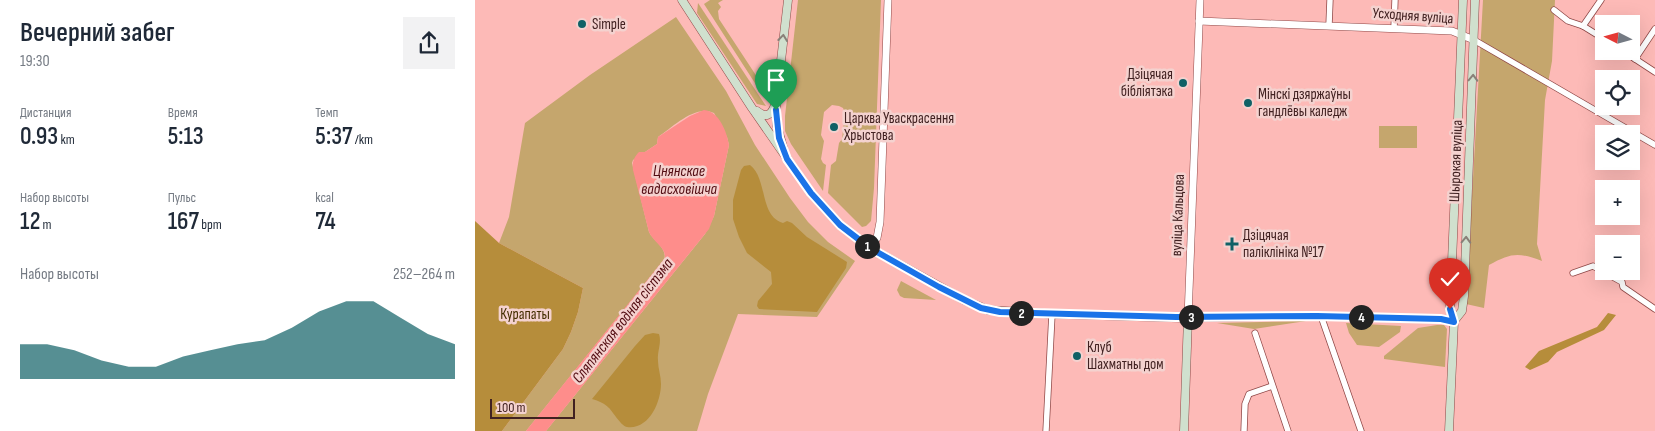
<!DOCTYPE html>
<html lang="ru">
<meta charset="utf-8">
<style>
body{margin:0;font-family:"Sofia Sans Condensed",sans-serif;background:#f2f2f3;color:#1f2937;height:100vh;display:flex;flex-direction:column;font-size:19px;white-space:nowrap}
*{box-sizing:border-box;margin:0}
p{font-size:16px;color:#747a83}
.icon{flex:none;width:28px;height:28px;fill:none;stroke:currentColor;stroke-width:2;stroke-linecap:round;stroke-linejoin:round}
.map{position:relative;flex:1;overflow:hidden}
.drawer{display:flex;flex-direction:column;background:#fff;width:475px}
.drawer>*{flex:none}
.needle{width:32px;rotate:276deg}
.buttons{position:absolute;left:1120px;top:15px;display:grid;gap:10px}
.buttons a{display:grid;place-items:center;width:45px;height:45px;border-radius:0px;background:#fff;box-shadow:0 5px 20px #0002;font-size:25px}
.scale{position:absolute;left:15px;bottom:12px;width:85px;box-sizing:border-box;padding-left:5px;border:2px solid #412121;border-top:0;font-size:14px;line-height:18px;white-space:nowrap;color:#412121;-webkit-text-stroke:4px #f4d2cf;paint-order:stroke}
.pin{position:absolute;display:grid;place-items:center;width:42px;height:42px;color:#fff;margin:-51px -21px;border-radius:50% 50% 50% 0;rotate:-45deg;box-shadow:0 0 5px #0007}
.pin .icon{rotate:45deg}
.km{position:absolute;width:25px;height:25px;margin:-12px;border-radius:50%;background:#222;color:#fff;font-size:14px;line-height:25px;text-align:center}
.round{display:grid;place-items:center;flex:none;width:52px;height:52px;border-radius:0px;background:#f2f2f3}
.head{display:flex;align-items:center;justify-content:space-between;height:85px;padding:0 20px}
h1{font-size:28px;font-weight:600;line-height:38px}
.stats{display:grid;grid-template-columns:repeat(3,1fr);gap:8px;height:85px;padding:5px 20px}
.stats div{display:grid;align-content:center}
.stats b{font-size:25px;font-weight:600}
.stats small{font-size:14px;font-weight:400}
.stats p{font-size:14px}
.chart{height:140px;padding:10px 20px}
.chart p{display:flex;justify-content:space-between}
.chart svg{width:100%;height:90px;margin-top:5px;fill:#106166;opacity:.7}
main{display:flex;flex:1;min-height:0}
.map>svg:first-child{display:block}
</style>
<main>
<section class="drawer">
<div class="head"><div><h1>Вечерний забег</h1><p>19:30</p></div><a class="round"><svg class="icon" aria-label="share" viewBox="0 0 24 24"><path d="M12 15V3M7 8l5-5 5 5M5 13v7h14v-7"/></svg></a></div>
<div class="stats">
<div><p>Дистанция</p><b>0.93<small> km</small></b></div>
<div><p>Время</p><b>5:13</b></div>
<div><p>Темп</p><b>5:37<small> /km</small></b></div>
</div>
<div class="stats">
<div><p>Набор высоты</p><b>12<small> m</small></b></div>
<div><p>Пульс</p><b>167<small> bpm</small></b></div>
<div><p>kcal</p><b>74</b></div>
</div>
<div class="chart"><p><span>Набор высоты</span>252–264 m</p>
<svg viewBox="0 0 160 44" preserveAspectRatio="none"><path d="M0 44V27L10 27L20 30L30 35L40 38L50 38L60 33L70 30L80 27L90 25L100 19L110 11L120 6L130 6L140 14L150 22L160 27V44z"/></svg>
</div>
</section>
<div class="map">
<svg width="1180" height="431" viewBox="0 0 1180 431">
<rect width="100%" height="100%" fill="#fdbab7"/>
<g fill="#c5a66d">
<path d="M 235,0 L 248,0 L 243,3 L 246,7 L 243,11 L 244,19 L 286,83 L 285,91 L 229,4 Z"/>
<path d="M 323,0 L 406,0 L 399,188 L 396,221 L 391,226 L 387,227 L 353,193 L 356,165 L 361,161 L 364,143 L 367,139 L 370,113 L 368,108 L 364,106 L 357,105 L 349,112 L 346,135 L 349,141 L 346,159 L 348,163 L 351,165 L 348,191 L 316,144 L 310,131 L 310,116 Z"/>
<path d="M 1008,0 L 1080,0 L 1077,61 L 1070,100 L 1062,244 L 1067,261 C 1043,252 1036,253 1014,265 L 1009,308 L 991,304 Z"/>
<path d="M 223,3 L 291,106 L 282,104 L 222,13 Z"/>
<path d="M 201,17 L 251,91 L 280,145 L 315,198 L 333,222 L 353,242 L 380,261 L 342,317 L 263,314 L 233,394 L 222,431 L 71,431 L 230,234 L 239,216 L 254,145 L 252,137 L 239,113 C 220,104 198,127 183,137 L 182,144 L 158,160 L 157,163 L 174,232 C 179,242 193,248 189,260 L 51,431 L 27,431 L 88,349 L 96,332 L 103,312 L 108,288 L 24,243 L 34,217 L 50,123 L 115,75 Z"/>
<rect x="904" y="126" width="38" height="22"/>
<path d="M 426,281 L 461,300 L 429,298 L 425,296 L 422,290 Z"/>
<path d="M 831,321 L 779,329 L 742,323 Z"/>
<path d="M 871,323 L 926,326 L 925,332 L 904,347 L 882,345 L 874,333 Z"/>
<path d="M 962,325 L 969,325 L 972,329 L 970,367 L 909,359 L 909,356 L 943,328 Z"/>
</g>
<g fill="#b68d3b">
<path d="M 275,165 C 293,179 284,216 308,223 L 312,221 L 317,223 L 332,237 L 372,262 L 371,268 L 342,312 L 284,309 L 282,306 L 283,301 L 297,284 L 296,272 L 272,253 L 264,237 L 258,219 L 258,200 L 266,170 L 269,166 Z"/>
<path d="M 0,221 L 24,243 L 108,288 L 103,312 L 96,332 L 88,349 L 27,431 L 0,431 Z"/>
<path d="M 1133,313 L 1141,315 L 1129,330 L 1082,352 L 1073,362 L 1055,370 L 1050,367 L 1064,351 L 1122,327 Z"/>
<path d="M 178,333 L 184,334 C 187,343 182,351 183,361 C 183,368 186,376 186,384 C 186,402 174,430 152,427 C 147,427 138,412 134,408 C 129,403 124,401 117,399 L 160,346 L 170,335 Z"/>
</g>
<path fill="#fe8d8b" d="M 229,110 C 244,111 252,132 254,145 L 239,216 L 234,229 L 71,431 L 51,431 L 190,258 C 191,247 178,242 174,232 L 158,170 C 157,162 159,157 164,152 L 170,152 L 182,144 L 183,137 L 215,116 Z"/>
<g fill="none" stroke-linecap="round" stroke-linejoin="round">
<g stroke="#904847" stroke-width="7">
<g id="minor">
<path d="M 1079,10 L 1093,21 L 1108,26 L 1129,39"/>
<path d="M 854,25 L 855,0"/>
<path d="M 1108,26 L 1126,0"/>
<path d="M 919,28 L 920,0"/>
<path d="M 999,40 L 1180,145"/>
<path d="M 1148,51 L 1180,72"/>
<path d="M 1160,59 L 1180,29"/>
<path d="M 1098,273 L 1118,266 L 1147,282 L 1148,287 L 1180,309"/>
<path d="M 846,316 L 886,431"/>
<path d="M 780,333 L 813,431"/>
<path d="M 571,431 L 577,314"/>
<path d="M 769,431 L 770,404 L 774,394 L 797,386"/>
</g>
</g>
<g stroke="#904847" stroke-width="8">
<g id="tertiary">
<path d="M 725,0 L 713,318 L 842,316 L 966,319 L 979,321"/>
<path d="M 724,21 L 977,31 L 999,40"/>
<path d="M 395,248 L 402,238 L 405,222 L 413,0"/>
</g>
</g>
<g stroke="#904847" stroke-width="9">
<g id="secondary">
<path d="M 207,0 L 277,108 L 336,193 L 365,225 L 395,248 L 489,300 L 513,310 L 577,314 L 713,318 L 709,431"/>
<path d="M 282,111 C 291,118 296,116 300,105"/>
<path d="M 308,147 L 302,126 L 301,104 L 313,0"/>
<path d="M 979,321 L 987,311 L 989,296 L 1000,0"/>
<path d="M 974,431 L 979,321 L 975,309 L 988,0"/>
</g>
</g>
<use href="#minor" stroke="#fff" stroke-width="5.5"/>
<use href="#tertiary" stroke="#fff" stroke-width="7"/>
<use href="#secondary" stroke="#d0e0ce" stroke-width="8"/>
</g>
<defs><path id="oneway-chevron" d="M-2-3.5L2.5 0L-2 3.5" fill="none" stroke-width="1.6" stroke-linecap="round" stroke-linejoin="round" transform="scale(1.25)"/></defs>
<g stroke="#888078">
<use href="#oneway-chevron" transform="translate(308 38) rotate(-83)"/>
<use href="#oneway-chevron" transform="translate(998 78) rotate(-88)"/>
<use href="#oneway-chevron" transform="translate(991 240) rotate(-88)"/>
</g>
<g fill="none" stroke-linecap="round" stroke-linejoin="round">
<g stroke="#fff" stroke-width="10">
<path id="route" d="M 301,110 L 304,138 L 312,159 L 336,193 L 365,225 L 395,248 L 464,287 L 506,308 L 525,312 L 701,317 L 842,316 L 966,319 L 979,322 L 975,309"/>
</g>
<use href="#route" stroke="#1a73e8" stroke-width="6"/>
</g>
<g fill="#106166" stroke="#f4d2cf" stroke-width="2">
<circle cx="107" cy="24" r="5"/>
<circle cx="708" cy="83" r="5"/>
<circle cx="773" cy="103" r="5"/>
<circle cx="359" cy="127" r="5"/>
<path d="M754.5 236.5h5v5h5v5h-5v5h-5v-5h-5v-5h5z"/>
<circle cx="602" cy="356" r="5"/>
</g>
<g text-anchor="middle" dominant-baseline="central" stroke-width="5" stroke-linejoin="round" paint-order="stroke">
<g font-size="15" fill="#412121" stroke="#f4d2cf">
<text transform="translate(938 16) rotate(4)">Усходняя вуліца</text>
<text transform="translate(981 161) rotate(-88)">Шырокая вуліца</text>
<text transform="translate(703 215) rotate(-88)">вуліца Кальцова</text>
</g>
<g font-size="15" fill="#412121" stroke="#f4d2cf" text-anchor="start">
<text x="117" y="24">Simple</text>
<text x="698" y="74" text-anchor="end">Дзіцячая<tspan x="698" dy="17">бібліятэка</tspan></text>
<text x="783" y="94">Мінскі дзяржаўны<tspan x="783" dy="17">гандлёвы каледж</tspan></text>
<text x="369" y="118">Царква Уваскрасення<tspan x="369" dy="17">Хрыстова</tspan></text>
<text x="768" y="235">Дзіцячая<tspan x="768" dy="17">паліклініка №17</tspan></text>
<text x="612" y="347">Клуб<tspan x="612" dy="17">Шахматны дом</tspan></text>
</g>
<g font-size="15" fill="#442e00" stroke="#f4d2cf">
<text x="50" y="314">Курапаты</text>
</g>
<g font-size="16" font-style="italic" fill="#520c12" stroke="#f4d2cf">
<text x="204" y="171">Цнянскае<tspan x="204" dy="18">вадасховішча</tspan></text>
<text transform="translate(148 321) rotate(-52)">Сляпянская водная сістэма</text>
</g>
</g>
</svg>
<div class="buttons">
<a><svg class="needle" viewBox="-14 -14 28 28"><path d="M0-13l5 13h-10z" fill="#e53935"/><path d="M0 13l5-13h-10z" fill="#747a83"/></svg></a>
<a><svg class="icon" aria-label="locate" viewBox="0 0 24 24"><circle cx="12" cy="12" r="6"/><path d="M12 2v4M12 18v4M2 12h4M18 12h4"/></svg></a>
<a><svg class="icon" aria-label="layers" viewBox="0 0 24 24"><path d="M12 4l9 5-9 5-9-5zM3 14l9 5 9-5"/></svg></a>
<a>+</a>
<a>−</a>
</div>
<div class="scale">100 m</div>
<div class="pin" style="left:301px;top:110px;background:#1e9e55"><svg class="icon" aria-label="arrive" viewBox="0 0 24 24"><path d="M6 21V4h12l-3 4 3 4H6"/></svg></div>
<div class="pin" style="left:975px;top:309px;background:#d93025"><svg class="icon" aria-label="check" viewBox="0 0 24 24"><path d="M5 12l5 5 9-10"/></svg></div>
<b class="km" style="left:392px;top:246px">1</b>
<b class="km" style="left:546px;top:313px">2</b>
<b class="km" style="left:716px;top:317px">3</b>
<b class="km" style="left:886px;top:317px">4</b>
</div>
</main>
